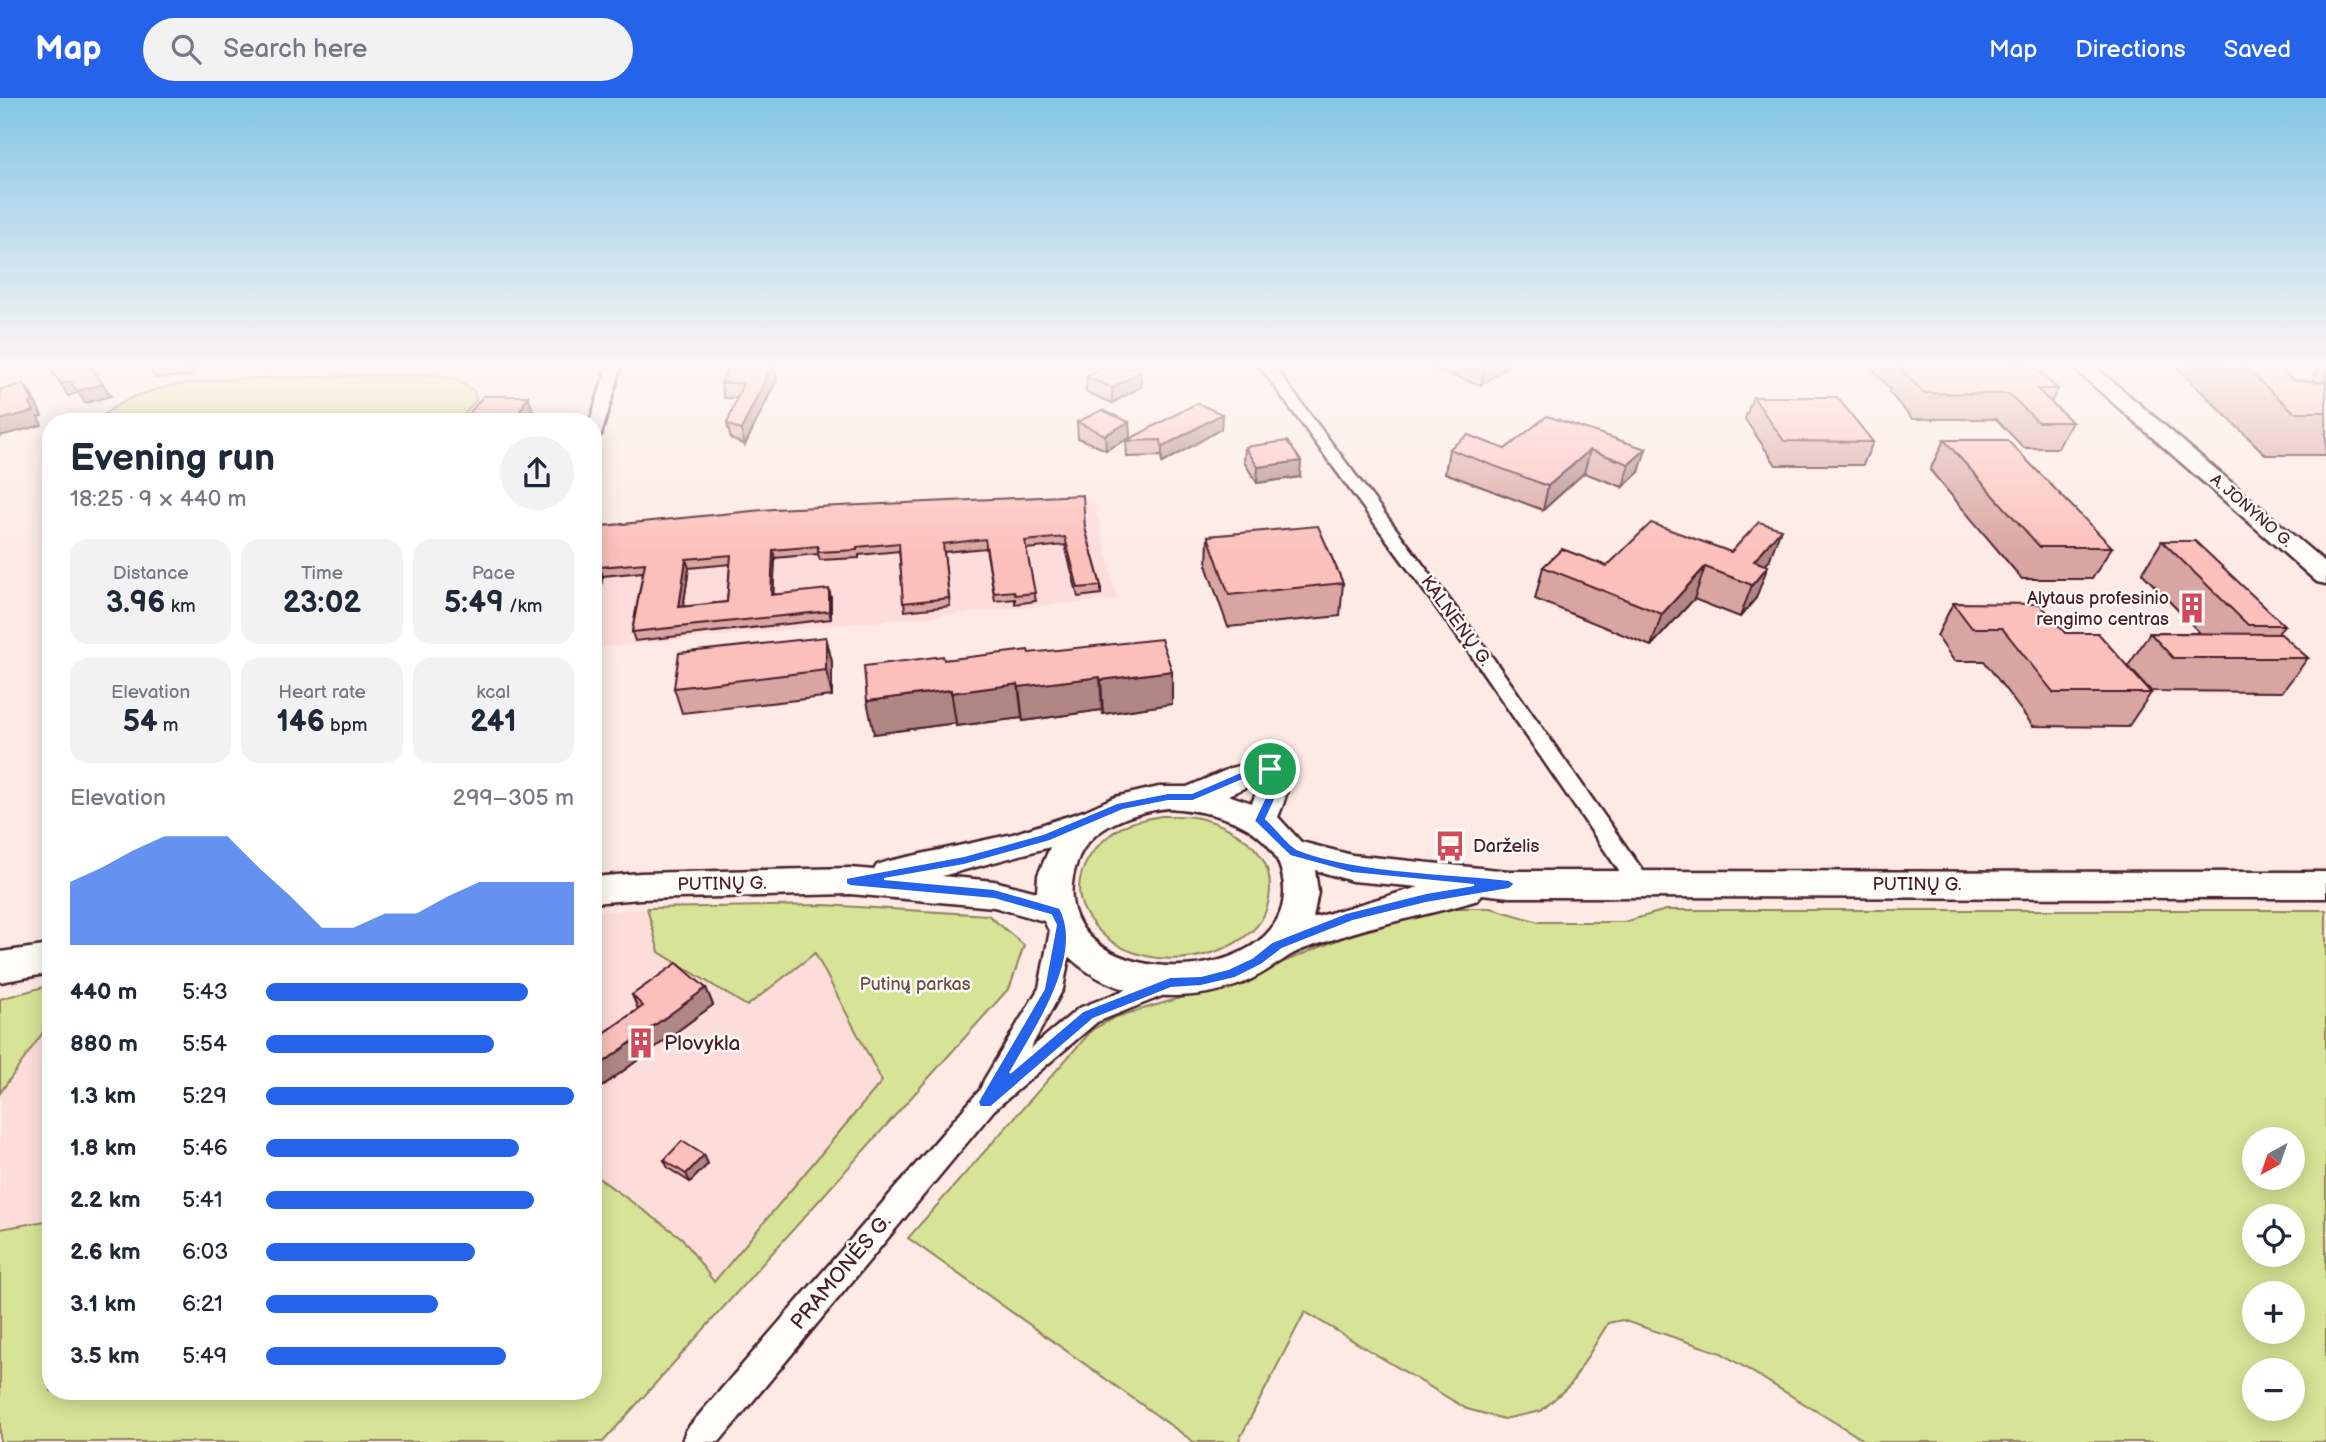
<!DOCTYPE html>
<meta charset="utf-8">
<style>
body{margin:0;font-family:"Balsamiq Sans",sans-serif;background:#f2f2f3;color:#1f2937;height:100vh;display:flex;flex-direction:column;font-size:26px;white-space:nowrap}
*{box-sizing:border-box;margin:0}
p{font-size:23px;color:#747a83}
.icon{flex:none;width:38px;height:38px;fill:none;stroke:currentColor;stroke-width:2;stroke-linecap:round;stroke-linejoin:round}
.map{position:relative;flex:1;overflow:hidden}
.sheet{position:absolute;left:42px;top:315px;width:560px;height:987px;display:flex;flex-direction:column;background:#fff;border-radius:28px;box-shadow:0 4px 18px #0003}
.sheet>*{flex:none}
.needle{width:46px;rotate:220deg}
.buttons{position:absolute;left:2242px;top:1029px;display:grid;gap:14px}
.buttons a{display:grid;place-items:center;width:63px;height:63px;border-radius:50%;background:#fff;box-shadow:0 4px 18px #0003;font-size:35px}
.pin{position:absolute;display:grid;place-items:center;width:60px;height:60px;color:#fff;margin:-30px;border:4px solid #fff;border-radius:50%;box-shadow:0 2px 7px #0007}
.round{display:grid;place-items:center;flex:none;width:74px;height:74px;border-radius:37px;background:#f2f2f3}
.headline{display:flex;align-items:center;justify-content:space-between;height:119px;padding:0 28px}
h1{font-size:38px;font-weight:800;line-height:52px}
.metrics{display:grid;grid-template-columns:repeat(3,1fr);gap:10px;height:119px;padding:7px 28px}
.metrics div{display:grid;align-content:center;border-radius:18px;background:#f2f2f3;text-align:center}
.metrics b{font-size:30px;font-weight:800}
.metrics small{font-size:19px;font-weight:400}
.metrics p{font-size:19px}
.chart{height:196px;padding:14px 28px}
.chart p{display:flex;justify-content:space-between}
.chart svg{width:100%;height:126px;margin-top:7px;fill:#2563eb;opacity:.7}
ul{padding:0 28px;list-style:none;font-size:23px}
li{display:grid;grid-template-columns:112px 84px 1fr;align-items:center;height:52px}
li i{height:18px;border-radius:9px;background:#2563eb}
header{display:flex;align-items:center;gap:42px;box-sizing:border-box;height:98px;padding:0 35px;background:#2563eb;color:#fff}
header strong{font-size:33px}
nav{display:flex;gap:38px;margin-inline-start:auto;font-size:24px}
.search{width:490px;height:63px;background:#f2f2f3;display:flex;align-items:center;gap:18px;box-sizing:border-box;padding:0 24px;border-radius:38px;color:#747a83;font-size:26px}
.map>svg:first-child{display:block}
</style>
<header>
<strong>Map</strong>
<div class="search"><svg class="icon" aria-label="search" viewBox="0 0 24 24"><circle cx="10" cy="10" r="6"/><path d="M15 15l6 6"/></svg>Search here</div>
<nav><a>Map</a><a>Directions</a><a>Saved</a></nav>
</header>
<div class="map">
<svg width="2326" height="1344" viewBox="0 0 2326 1344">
<rect width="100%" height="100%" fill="#fdeae5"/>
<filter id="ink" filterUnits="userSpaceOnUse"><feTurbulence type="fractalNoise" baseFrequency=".0143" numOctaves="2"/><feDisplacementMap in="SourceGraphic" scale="14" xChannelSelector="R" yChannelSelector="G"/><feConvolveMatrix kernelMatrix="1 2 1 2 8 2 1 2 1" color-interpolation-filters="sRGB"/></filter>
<g filter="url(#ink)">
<g fill="#fdddd9">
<path d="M 1094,402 L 1117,501 L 593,550 L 593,433 L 840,412 Z"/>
<path d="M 647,810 L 659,854 L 815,854 L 882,983 L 714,1184 L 682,1140 L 593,1076 L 593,814 Z"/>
<path d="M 51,923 L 51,1122 L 0,1131 L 0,995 Z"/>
</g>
<g fill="#d7e396" stroke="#908160" stroke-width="2" fill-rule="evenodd">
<path d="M 434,277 L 456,281 L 474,293 L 476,302 L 458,324 L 97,324 C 137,276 253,280 311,279 C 352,278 393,277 434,277 Z"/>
<path d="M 1162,718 C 1174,718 1188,717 1199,720 C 1233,728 1270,751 1270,789 C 1270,804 1265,821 1253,832 C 1211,871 1125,873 1090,822 C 1063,785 1091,745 1126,727 C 1137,722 1151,720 1162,718 Z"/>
<path d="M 825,807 L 988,817 L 1024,847 L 1010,889 L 603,1344 L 0,1344 L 0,1131 L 51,1122 L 51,1293 L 593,1293 L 593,1076 L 682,1140 L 714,1184 L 882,983 L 815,855 L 747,908 L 659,854 L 647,810 Z"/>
<path d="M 1440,810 L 1491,810 L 1539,824 L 1624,824 L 1666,812 L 2326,812 L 2326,1344 L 1867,1344 L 1721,1255 L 1622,1222 L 1608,1225 L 1571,1286 L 1541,1313 L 1504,1321 L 1467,1311 L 1305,1214 L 1238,1344 L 1194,1344 L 908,1140 L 1093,931 L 1116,919 L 1234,884 L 1394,819 ZM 2254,1041 L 2292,1041 L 2292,1080 L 2254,1080 ZM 2254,1118 L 2292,1118 L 2292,1157 L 2254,1157 ZM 2254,1195 L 2292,1195 L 2292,1234 L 2254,1234 ZM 2254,1272 L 2292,1272 L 2292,1311 L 2254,1311 Z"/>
<path d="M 51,887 L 51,923 L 0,995 L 0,901 Z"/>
</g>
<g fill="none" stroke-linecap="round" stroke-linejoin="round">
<g stroke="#4a1f2b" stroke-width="5">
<g id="street">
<path d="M 608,266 L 622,266 L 601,337 L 593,341 L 593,324 L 590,324 Z"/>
<path d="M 1258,266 L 1272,266 L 1485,549 L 1648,780 L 1652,786 L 1648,792 L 1640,795 L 1632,792 L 1471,557 Z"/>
<path d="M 1063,818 L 1071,821 L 1075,827 L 1063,891 L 1030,951 L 1079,910 L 1168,875 L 1177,878 L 1180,885 L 1177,892 L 1097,924 L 994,1012 L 719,1344 L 682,1344 L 686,1332 L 980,992 L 984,982 L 1039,890 L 1051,827 L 1055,821 Z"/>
</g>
</g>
<g stroke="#4a1f2b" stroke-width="5">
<g id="secondary">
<path d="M 2069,266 L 2092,266 L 2326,465 L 2326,486 L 2317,484 Z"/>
<path d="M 1270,660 L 1281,663 C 1293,683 1286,700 1278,719 L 1301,744 L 1352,757 L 1509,773 L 2326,774 L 2326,800 L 1509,799 L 1482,796 L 1478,802 C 1431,817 1381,824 1334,841 C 1320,846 1301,850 1289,858 C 1272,869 1257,880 1238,887 C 1168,912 1078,896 1044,823 L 994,809 L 850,796 L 640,801 L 593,805 L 593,779 L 640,775 L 850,770 L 874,772 L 877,767 L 889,763 L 1013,736 L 1084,713 L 1115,699 L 1159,689 L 1187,689 L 1231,670 ZM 1256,685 L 1257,693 L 1252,705 L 1228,697 ZM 1168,710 C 1211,713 1267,724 1281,772 C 1317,899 1029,904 1077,764 C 1089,728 1134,714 1168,710 ZM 1050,749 L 1038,777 L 1037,794 L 994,783 L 942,778 ZM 1315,772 L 1352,783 L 1419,789 L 1313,820 L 1318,794 Z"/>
<path d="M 51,847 L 51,875 L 0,884 L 0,854 Z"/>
</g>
</g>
<use href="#street" fill="#fdfcf7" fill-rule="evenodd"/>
<use href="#secondary" fill="#fdfcf7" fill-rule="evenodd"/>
</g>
<g fill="#d9a5a2" stroke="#4a1f2b" stroke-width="2" fill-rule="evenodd">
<path d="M 147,266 L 201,266 L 191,278 L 155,280 Z"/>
<path d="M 1418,266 L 1511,266 L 1481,287 Z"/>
<path d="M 1869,266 L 2030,266 L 2058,291 L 2051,304 L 2072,324 L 2058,350 L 2024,350 L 1996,321 L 1912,321 L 1889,294 L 1890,291 L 1869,267 Z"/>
<path d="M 2173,266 L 2275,266 L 2293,282 L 2315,283 L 2313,281 L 2322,266 L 2326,266 L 2326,357 L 2266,357 Z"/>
<path d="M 1086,279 L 1141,289 L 1112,305 L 1086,294 Z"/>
<path d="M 777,281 L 745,347 L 731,341 L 727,326 L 737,300 L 724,300 L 721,285 Z"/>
<path d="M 1753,299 L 1873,344 L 1863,367 L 1776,367 L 1745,321 Z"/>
<path d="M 1222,316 L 1221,331 L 1162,365 L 1161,358 L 1127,359 L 1126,343 Z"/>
<path d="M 1077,324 L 1129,324 L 1130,340 L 1106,352 L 1078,340 Z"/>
<path d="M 1944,342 L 2112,449 L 2092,481 L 2022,481 L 1930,372 Z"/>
<path d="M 1245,349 L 1300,379 L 1257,385 L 1244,364 Z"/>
<path d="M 1449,351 L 1646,351 L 1639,374 L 1623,389 L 1584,375 L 1543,412 L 1445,375 Z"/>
<path d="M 593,429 L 1085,430 L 1101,488 L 1101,496 L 1078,499 L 1065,447 L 1026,451 L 1036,503 L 1015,506 L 1015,501 L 995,503 L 986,450 L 944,454 L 950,508 L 905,513 L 899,453 L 859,457 L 859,460 L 820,462 L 818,456 L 775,460 L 773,496 L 831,499 L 831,521 L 635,543 L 632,534 L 643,474 L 603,478 L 593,521 ZM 730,466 L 727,504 L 683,509 L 689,470 Z"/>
<path d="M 1208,438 L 1343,485 L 1340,518 L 1228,529 L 1207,470 Z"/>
<path d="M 2162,443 L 2284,527 L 2278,536 L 2308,560 L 2282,594 L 2151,593 L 2128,568 L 2150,535 L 2200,535 L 2142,475 Z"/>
<path d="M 1731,454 L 1769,463 L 1765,467 L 1756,500 L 1740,519 L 1694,501 L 1651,548 L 1535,501 L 1543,469 L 1607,468 Z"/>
<path d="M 1953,505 L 2065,535 L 2151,595 L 2128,629 L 2033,628 L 1984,563 L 1954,563 L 1937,538 Z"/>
<path d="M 826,539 L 832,564 L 832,598 L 682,615 L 674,590 Z"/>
<path d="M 1029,555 L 1172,573 L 1172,606 L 1103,616 L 1102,612 L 1023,623 L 1022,620 L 956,628 L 956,625 L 874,636 L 944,562 Z"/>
<path d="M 706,890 L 713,907 L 593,995 L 593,943 L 638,911 L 632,897 Z"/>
<path d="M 704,1057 L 708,1066 L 690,1084 L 668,1070 L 664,1062 Z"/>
</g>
<g fill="#b08684" stroke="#4a1f2b" stroke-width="2">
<path d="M 184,266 L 201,266 L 191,278 Z"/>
<path d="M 773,266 L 777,281 L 745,347 L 741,332 Z"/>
<path d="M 1485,266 L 1511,266 L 1481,287 Z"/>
<path d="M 1141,274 L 1141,289 L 1112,305 L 1112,290 Z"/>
<path d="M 70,283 L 78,295 L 68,298 L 61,286 Z"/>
<path d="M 24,286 L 33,299 L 42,318 L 38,319 L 42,327 L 0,338 L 0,322 L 30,305 Z"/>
<path d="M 103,286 L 111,298 L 85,305 L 77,293 Z"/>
<path d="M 528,298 L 533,313 L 528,324 L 514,324 Z"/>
<path d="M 1222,316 L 1221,331 L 1162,365 L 1162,349 Z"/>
<path d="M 1129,324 L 1130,340 L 1106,352 L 1105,337 Z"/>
<path d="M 1646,351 L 1639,374 L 1623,389 L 1629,366 Z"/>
<path d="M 1590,352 L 1584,375 L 1543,412 L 1548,388 Z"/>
<path d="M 1301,363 L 1300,379 L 1257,385 L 1258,369 Z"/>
<path d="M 1781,431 L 1769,463 L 1749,486 L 1754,463 Z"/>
<path d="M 773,452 L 775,460 L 773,505 L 771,497 Z"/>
<path d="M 686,461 L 689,470 L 682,518 L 679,509 Z"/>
<path d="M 1768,468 L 1756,500 L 1740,519 L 1752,487 Z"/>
<path d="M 600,469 L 603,478 L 593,521 L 593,499 Z"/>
<path d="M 1705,469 L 1694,501 L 1651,548 L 1662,516 Z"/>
<path d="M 829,491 L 831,499 L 831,521 L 829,513 Z"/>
<path d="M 826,539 L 832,564 L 832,598 L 826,572 Z"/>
<path d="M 1172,573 L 1172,606 L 1103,616 L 1101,582 Z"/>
<path d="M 1100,579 L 1102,612 L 1023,623 L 1019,589 Z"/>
<path d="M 1018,586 L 1022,620 L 956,628 L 951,595 Z"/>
<path d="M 951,592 L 956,625 L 874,636 L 867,603 Z"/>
<path d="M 706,890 L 713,907 L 593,995 L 593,972 Z"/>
<path d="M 704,1057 L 708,1066 L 690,1084 L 686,1076 Z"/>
</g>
<g fill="#fcc0bc" stroke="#4a1f2b" stroke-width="2" fill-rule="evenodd">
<path d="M 47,266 L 89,266 L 103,286 L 77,293 L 70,283 L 61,286 Z"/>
<path d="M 731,266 L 773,266 L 741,332 L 727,326 L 743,285 L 721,285 Z"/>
<path d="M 1111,266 L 1120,266 L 1141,274 L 1112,290 L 1086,279 Z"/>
<path d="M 1901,266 L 2030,266 L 2058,291 L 2037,291 L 2072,324 L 2038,324 L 2009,296 L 1924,295 L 1899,269 L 1904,269 Z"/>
<path d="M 2241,266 L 2275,266 L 2293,282 L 2326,284 L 2326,314 L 2294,314 Z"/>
<path d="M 24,286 L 33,304 L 30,305 L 34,313 L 0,322 L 0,292 Z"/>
<path d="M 483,298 L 528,298 L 514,324 L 463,324 Z"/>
<path d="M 1753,299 L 1837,299 L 1873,344 L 1784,343 Z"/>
<path d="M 1197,305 L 1222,316 L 1162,349 L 1161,342 L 1126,343 Z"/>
<path d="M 1102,312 L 1129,324 L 1105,337 L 1077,324 Z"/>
<path d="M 1547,318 L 1646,351 L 1629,366 L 1590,352 L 1548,388 L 1449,351 L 1468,337 L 1505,351 Z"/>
<path d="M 1944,342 L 2007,342 L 2112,449 L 2040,449 Z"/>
<path d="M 1287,343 L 1301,363 L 1258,369 L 1245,349 Z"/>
<path d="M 1083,397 L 1085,430 L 1101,488 L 1078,490 L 1065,439 L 1025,443 L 1035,495 L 1015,497 L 1014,493 L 994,495 L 985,441 L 943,446 L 949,500 L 903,505 L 899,445 L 857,449 L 857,452 L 818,454 L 818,448 L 773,452 L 771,497 L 829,491 L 829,513 L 632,534 L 645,465 L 600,469 L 593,499 L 593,429 L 773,411 ZM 731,457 L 727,504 L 679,509 L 686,461 Z"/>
<path d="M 1759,424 L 1781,431 L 1754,463 L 1768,468 L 1752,487 L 1705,469 L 1662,516 L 1543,469 L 1562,451 L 1607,468 L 1651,425 L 1731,454 Z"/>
<path d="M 1318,428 L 1343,485 L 1229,497 L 1208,438 Z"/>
<path d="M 2162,443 L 2195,443 L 2284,527 L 2248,527 Z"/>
<path d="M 1953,505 L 2040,506 L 2065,535 L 2098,535 L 2151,595 L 2054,595 L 2002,530 L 1972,530 Z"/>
<path d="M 2150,535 L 2281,536 L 2308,560 L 2173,560 Z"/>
<path d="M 826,539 L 826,572 L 674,590 L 679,555 Z"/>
<path d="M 1161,541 L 1172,573 L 1101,582 L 1100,579 L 1019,589 L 1018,586 L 951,595 L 951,592 L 867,603 L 864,568 L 943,558 L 944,562 L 1028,552 L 1029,555 Z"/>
<path d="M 677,865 L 706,890 L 593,972 L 593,943 L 643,908 L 632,897 Z"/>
<path d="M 682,1043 L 704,1057 L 686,1076 L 664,1062 Z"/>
</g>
</g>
<linearGradient id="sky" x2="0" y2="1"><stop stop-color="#84c6e7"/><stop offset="0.59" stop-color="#fef6f3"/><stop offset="1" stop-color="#fef6f3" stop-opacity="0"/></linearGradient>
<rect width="2326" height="454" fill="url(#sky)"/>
<path fill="#2563eb" stroke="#fff" stroke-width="2" fill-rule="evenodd" d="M 1270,667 L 1275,671 L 1279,693 L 1266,721 C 1275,728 1289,748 1297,751 C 1353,774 1447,775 1509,782 L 1515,786 L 1509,791 L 1426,805 L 1353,823 L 1282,851 L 1261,867 L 1235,880 L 1201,888 L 1171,890 L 1093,921 L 991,1009 L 980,1009 L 978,1004 L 980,1000 L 1044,891 L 1056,827 L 1051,817 L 994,801 L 850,788 L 846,786 L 846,780 L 964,758 L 1043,736 L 1117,705 L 1168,695 L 1192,695 L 1238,675 ZM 1265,676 L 1268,693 L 1254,723 L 1290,758 L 1352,775 L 1474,787 L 1426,795 L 1346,815 L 1272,844 L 1252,860 L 1228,871 L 1201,878 L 1170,879 L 1083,913 L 1010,975 C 1034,932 1086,858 1060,810 L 994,791 L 884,781 L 964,767 L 1050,743 L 1123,712 L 1168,703 L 1193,703 L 1245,681 Z"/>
<defs>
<g id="building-bare" transform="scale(2.415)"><path d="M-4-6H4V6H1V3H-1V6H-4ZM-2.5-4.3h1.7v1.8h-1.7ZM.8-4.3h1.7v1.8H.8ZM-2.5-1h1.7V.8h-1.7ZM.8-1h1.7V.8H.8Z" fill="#d1495b" stroke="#fdfcf7" stroke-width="2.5" paint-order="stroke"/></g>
<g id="bus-bare" transform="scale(2.415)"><path d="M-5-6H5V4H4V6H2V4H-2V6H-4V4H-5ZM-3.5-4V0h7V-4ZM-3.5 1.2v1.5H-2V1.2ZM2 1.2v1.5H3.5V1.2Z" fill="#d1495b" stroke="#fdfcf7" stroke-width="2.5" paint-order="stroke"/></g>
</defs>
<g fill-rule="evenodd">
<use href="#building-bare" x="2192" y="510"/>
<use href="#bus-bare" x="1450" y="748"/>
<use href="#building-bare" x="641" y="945"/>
</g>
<g text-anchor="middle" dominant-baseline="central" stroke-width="5" stroke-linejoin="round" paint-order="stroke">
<g font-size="16" fill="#4a1f2b" stroke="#fdfcf7">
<text transform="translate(2251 413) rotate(41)">A. JONYNO G.</text>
</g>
<g font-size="18" fill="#4a1f2b" stroke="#fdfcf7" text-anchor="end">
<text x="2169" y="500">Alytaus profesinio<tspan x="2169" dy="21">rengimo centras</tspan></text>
<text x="1473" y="748" text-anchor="start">Darželis</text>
</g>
<g font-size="18" fill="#4a1f2b" stroke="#fdfcf7">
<text transform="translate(1456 523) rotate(54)">KALNĖNŲ G.</text>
<text transform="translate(722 786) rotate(-1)">PUTINŲ G.</text>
<text x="1917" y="786">PUTINŲ G.</text>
</g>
<g font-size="18" fill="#6d5046" stroke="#fdfcf7">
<text x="915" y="886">Putinų parkas</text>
</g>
<g font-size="21" fill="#4a1f2b" stroke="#fdfcf7" text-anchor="start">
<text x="664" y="945">Plovykla</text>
</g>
<g font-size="21" fill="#4a1f2b" stroke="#fdfcf7">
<text transform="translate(841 1174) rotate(-50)">PRAMONĖS G.</text>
</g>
</g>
</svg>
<div class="buttons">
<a><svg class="needle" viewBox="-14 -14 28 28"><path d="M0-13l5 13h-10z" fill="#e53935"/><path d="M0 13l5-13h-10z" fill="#747a83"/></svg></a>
<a><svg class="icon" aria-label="locate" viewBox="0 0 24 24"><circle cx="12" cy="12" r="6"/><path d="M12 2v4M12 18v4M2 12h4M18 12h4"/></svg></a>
<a>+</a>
<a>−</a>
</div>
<div class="pin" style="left:1270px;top:671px;background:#1e9e55"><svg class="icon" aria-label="arrive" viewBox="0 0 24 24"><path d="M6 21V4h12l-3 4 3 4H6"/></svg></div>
<section class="sheet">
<div class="headline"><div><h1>Evening run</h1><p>18:25 · 9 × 440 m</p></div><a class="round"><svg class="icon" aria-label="share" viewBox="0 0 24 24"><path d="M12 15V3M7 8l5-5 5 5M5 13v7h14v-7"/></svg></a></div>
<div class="metrics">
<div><p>Distance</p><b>3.96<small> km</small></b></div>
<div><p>Time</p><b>23:02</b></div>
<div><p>Pace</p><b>5:49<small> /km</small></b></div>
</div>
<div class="metrics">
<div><p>Elevation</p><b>54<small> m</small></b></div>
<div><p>Heart rate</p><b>146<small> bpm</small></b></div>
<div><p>kcal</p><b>241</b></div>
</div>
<div class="chart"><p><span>Elevation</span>299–305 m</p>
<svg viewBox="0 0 160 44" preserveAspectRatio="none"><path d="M0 44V22L10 17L20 11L30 6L40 6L50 6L60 17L70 27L80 38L90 38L100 33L110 33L120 27L130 22L140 22L150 22L160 22V44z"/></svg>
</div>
<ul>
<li><b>440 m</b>5:43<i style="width:85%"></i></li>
<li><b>880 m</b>5:54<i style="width:74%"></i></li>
<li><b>1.3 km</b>5:29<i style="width:100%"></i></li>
<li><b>1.8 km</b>5:46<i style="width:82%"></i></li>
<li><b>2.2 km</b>5:41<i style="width:87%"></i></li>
<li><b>2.6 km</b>6:03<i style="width:68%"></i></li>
<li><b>3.1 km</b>6:21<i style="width:56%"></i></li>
<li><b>3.5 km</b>5:49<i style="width:78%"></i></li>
</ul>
</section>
</div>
